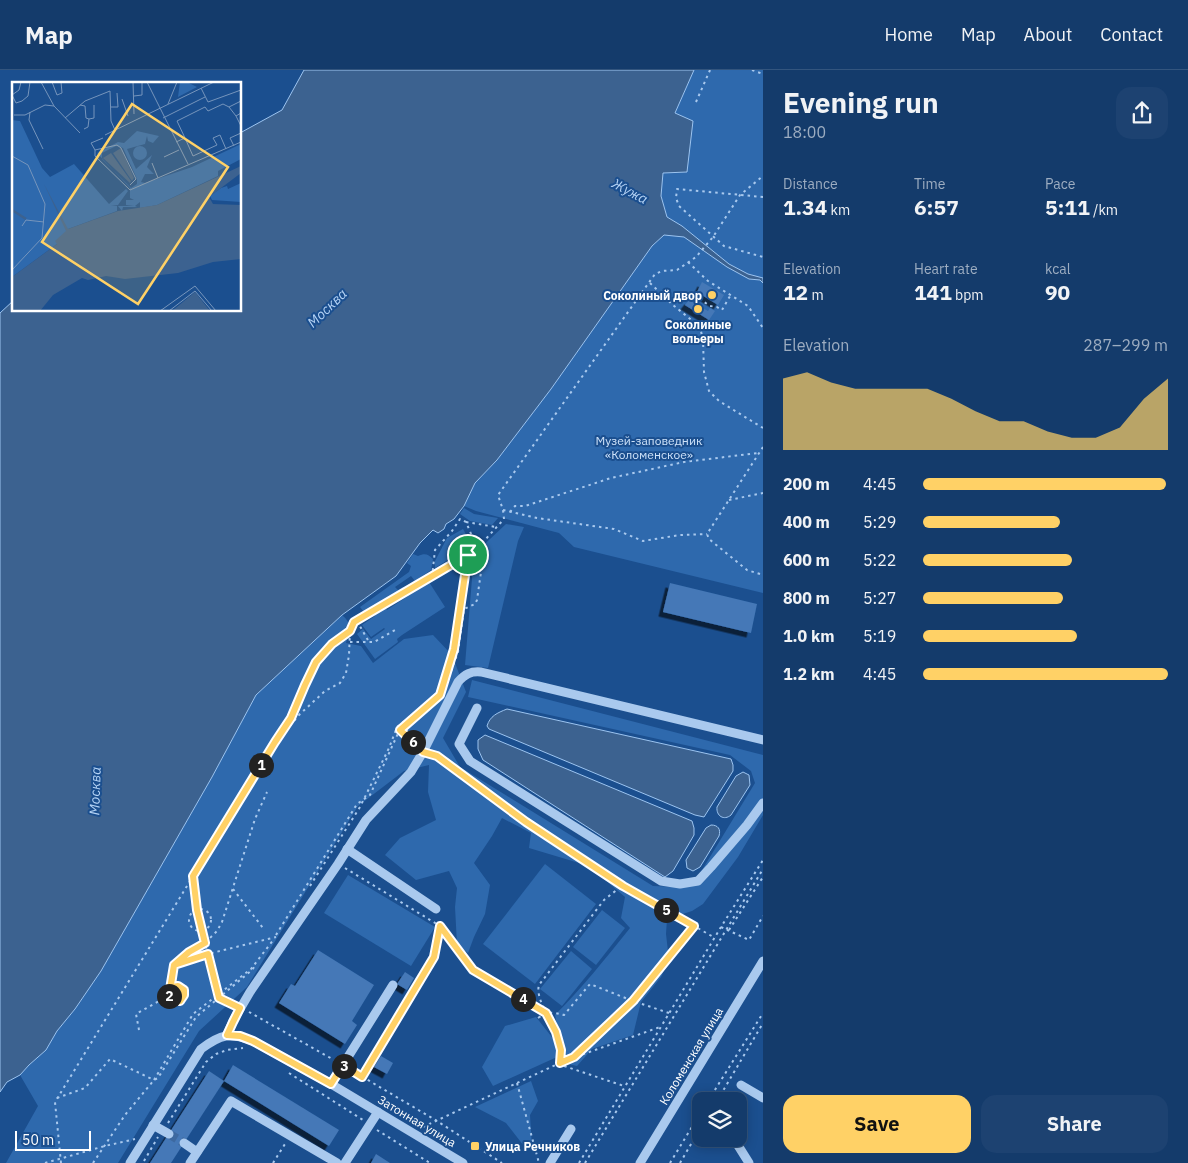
<!DOCTYPE html>
<meta charset="utf-8">
<style>
body{margin:0;font-family:"IBM Plex Sans",sans-serif;background:#1d4271;color:#f1f3f6;height:100vh;display:flex;flex-direction:column;font-size:19px;white-space:nowrap}
*{box-sizing:border-box;margin:0}
p{font-size:16px;color:#9dadc1}
.icon{flex:none;width:28px;height:28px;fill:none;stroke:currentColor;stroke-width:2;stroke-linecap:round;stroke-linejoin:round}
.map{position:relative;flex:1;overflow:hidden}
.details{display:flex;flex-direction:column;background:#143b6b;width:425px}
.details>*{flex:none}
.tools{position:absolute;left:692px;top:1022px;display:grid;gap:10px}
.tools a{display:grid;place-items:center;width:55px;height:55px;border-radius:10px;background:#143b6b;box-shadow:0 2px 12px #0003,0 0 0 1px #33557e;font-size:25px}
.scale{position:absolute;left:15px;bottom:12px;width:76px;box-sizing:border-box;padding-left:5px;border:2px solid #fff;border-top:0;font-size:14px;line-height:18px;white-space:nowrap;color:#fff;-webkit-text-stroke:4px #1b4f8f;paint-order:stroke}
.pin{position:absolute;display:grid;place-items:center;width:42px;height:42px;color:#fff;margin:-21px;border:2px solid #fff;border-radius:50%;box-shadow:0 1px 5px #0007}
.km{position:absolute;width:25px;height:25px;margin:-12px;border-radius:50%;background:#222;color:#fff;font-size:14px;line-height:25px;text-align:center}
.round{display:grid;place-items:center;flex:none;width:52px;height:52px;border-radius:15px;background:#1d4271}
.head{display:flex;align-items:center;justify-content:space-between;height:85px;padding:0 20px}
h1{font-size:28px;font-weight:700;line-height:38px}
.stats{display:grid;grid-template-columns:repeat(3,1fr);gap:8px;height:85px;padding:5px 20px}
.stats div{display:grid;align-content:center}
.stats b{font-size:21px;font-weight:700}
.stats small{font-size:14px;font-weight:400}
.stats p{font-size:14px}
.chart{height:140px;padding:10px 20px}
.chart p{display:flex;justify-content:space-between}
.chart svg{width:100%;height:90px;margin-top:5px;fill:#ffd166;opacity:.7}
.primary-button{display:flex;gap:10px;margin-top:auto;padding:10px 20px}
.primary-button a{flex:1;height:58px;border-radius:15px;background:#ffd166;color:#111;font-size:20px;font-weight:700;line-height:58px;text-align:center}
.primary-button a+a{background:#1d4271;color:#f1f3f6}
ul{padding:0 20px;list-style:none;font-size:16px}
li{display:grid;grid-template-columns:80px 60px 1fr;align-items:center;height:38px}
li i{height:12px;border-radius:6px;background:#ffd166}
header{display:flex;align-items:center;gap:30px;box-sizing:border-box;height:70px;padding:0 25px;background:#143b6b;border-bottom:1px solid #33557e}
header strong{font-size:24px}
nav{display:flex;gap:28px;margin-inline-start:auto;font-size:18px}
main{display:flex;flex:1;min-height:0}
.map>svg:first-child{display:block}
</style>
<header>
<strong>Map</strong>
<nav><a>Home</a><a>Map</a><a>About</a><a>Contact</a></nav>
</header>
<main>
<div class="map">
<svg width="763" height="1093" viewBox="0 0 763 1093">
<defs>
<filter id="shadow"><feDropShadow dx="-4.5" dy="4.5" stdDeviation="0" flood-color="#0009"/></filter>
</defs>
<rect width="100%" height="100%" fill="#1b4f8f"/>
<g fill="#2e69ad">
<path d="M 694,0 L 763,0 L 763,523 L 574,477 L 559,463 L 476,441 L 464,436 L 475,413 L 497,390 L 551,319 L 652,176 L 664,165 L 667,148 L 661,126 L 663,103 L 687,102 L 675,43 Z"/>
<path d="M 464,438 L 474,444 L 498,448 L 492,455 L 470,451 L 460,444 Z"/>
<path d="M 506,454 L 524,457 L 518,471 L 488,598 L 465,595 L 474,484 Z"/>
<path d="M 463,459 L 472,475 L 435,498 L 435,491 L 447,468 Z"/>
<path d="M 413,484 L 418,486 C 425,483 428,484 433,489 L 431,500 L 415,511 L 411,506 L 395,517 L 398,520 L 403,517 L 404,518 L 359,547 L 358,546 L 364,542 L 360,537 L 409,502 L 411,496 L 407,493 Z"/>
<path d="M 429,512 L 445,537 L 402,565 L 397,569 L 398,572 L 375,589 L 357,564 L 363,559 L 371,569 L 385,559 L 384,558 L 371,567 L 362,555 L 375,546 L 374,543 L 384,536 L 387,540 Z"/>
<path d="M 342,545 C 353,554 349,561 346,573 L 361,576 L 373,593 L 404,569 L 433,565 L 452,585 L 466,622 L 443,668 L 460,697 L 653,816 L 680,817 L 699,805 L 755,713 L 751,701 L 730,685 L 468,627 L 472,610 L 763,685 L 763,745 L 738,787 L 703,834 L 692,841 L 667,849 L 666,864 L 669,890 L 661,907 L 641,932 L 633,965 L 592,979 L 577,996 L 564,993 L 559,982 L 560,971 L 555,945 C 582,918 606,888 630,858 L 621,848 L 625,827 L 589,796 L 529,778 L 531,763 L 502,748 L 492,766 L 474,793 L 490,815 L 485,844 L 474,867 L 468,883 L 457,874 L 455,837 L 457,818 L 449,801 L 416,810 L 385,785 L 400,768 L 436,750 L 428,722 L 429,695 L 404,701 L 358,736 L 247,917 L 199,961 L 118,1093 L 6,1093 L 38,1036 L 20,1005 L 29,995 L 46,980 L 57,961 L 75,939 L 101,901 L 212,707 L 256,625 Z"/>
<path d="M 545,794 L 596,834 L 535,914 L 483,874 Z"/>
<path d="M 348,805 L 435,857 L 411,896 L 324,843 Z"/>
<path d="M 602,840 L 625,858 L 596,895 L 573,877 Z"/>
<path d="M 571,881 L 592,899 L 562,936 L 540,919 Z"/>
<path d="M 536,947 L 555,971 L 557,987 L 493,1016 L 482,997 L 505,956 Z"/>
<path d="M 531,1011 L 538,1031 L 530,1045 L 532,1078 L 527,1080 L 506,1053 L 475,1037 Z"/>
</g>
<g fill="#3c6290" stroke="#9cc4f0">
<path d="M 304,0 L 694,0 L 675,43 L 693,51 L 687,102 L 663,103 L 661,126 L 667,147 L 682,156 L 729,194 L 748,204 L 763,208 L 763,213 L 760,210 L 749,209 L 727,197 L 684,167 L 664,165 L 652,176 L 551,319 L 497,390 L 475,413 L 464,436 L 454,449 L 446,454 L 444,459 L 438,463 L 433,460 L 420,473 L 396,506 L 342,545 L 256,625 L 212,707 L 101,901 L 75,939 L 57,961 L 46,980 L 29,995 L 20,1005 L 7,1012 L 0,1022 L 0,243 L 14,230 L 14,240 L 240,240 L 240,63 L 282,40 Z"/>
<path d="M 507,639 L 731,689 L 733,695 L 733,701 L 704,747 L 695,745 L 489,659 L 487,656 C 490,646 497,643 507,639 Z"/>
<path d="M 485,665 L 692,751 L 694,758 L 694,765 L 673,801 L 665,807 L 483,690 L 478,679 L 478,670 Z"/>
<path d="M 743,702 L 749,705 L 750,715 L 731,745 C 724,751 716,746 717,737 L 736,706 Z"/>
<path d="M 711,755 C 718,755 721,759 719,766 L 700,797 L 693,801 L 687,798 L 686,790 L 706,758 Z"/>
</g>
<g fill="#4478b7" filter="url(#shadow)">
<path d="M 702,212 L 724,225 L 718,235 L 697,222 Z"/>
<path d="M 689,230 L 708,241 L 710,238 L 715,241 L 709,250 L 685,235 Z"/>
<path d="M 670,513 L 757,534 L 751,563 L 663,542 Z"/>
<path d="M 318,880 L 374,915 L 352,951 L 357,955 L 345,974 L 279,933 L 291,914 L 295,916 Z"/>
<path d="M 405,902 L 414,908 L 407,920 L 397,914 Z"/>
<path d="M 381,986 L 393,993 L 387,1004 L 374,997 Z"/>
<path d="M 233,995 L 339,1060 L 329,1076 L 224,1011 Z"/>
<path d="M 209,1001 L 224,1011 L 171,1093 L 150,1093 Z"/>
<path d="M 376,1084 L 390,1093 L 371,1093 Z"/>
</g>
<g fill="none" stroke-linecap="round" stroke-linejoin="round">
<path stroke="#3d69a0" stroke-width="9" stroke-dasharray="9 4.5" stroke-linecap="butt" d="M 169,1064 L 184,1073"/>
<g stroke="#a9c9ee" stroke-width="2" stroke-dasharray="2.5 4" stroke-linecap="butt">
<path d="M 752,0 L 763,4"/>
<path d="M 696,32 L 710,0"/>
<path d="M 763,127 L 677,119 L 676,128 L 679,136 L 724,176 L 763,187"/>
<path d="M 688,192 L 708,211 L 748,236 L 763,258"/>
<path d="M 650,213 L 673,235 L 700,257 L 703,270 L 704,302 L 709,321 L 719,331 L 763,358"/>
<path d="M 694,225 L 710,236 L 717,237 L 722,240 L 730,226"/>
<path d="M 763,377 L 707,464 L 709,469 L 747,500 L 763,505"/>
<path d="M 729,430 L 763,423"/>
<path d="M 503,440 L 537,448 L 614,459 L 643,471 L 680,465 L 707,464"/>
<path d="M 510,442 L 515,436 L 525,436 L 611,408 L 684,392 L 758,383"/>
<path d="M 466,452 L 496,457"/>
<path d="M 432,507 L 435,480 L 452,461 L 460,449 L 466,452 L 477,478"/>
<path d="M 357,551 L 369,572"/>
<path d="M 350,572 L 374,572 L 395,560"/>
<path d="M 449,607 L 458,582 L 464,539 L 475,534 L 477,530 L 483,488 L 478,485 L 470,488 L 463,538 L 464,539"/>
<path d="M 442,620 L 454,579 L 468,485"/>
<path d="M 399,659 L 415,675"/>
<path d="M 277,670 L 300,644 L 325,621 L 340,613 L 346,603 L 349,585 L 350,561"/>
<path d="M 432,684 L 437,686 L 526,752 L 623,815 L 715,868"/>
<path d="M 345,798 L 440,856 L 473,900 L 546,943"/>
<path d="M 193,806 L 197,840 L 218,926"/>
<path d="M 310,816 L 360,737 L 389,678 L 397,657 L 443,620"/>
<path d="M 233,819 L 263,858"/>
<circle cx="200" cy="850" r="11"/>
<path d="M 721,857 L 749,870 L 763,846"/>
<path d="M 729,860 L 763,807"/>
<path d="M 276,865 L 357,734 L 370,725 L 400,659 L 440,624"/>
<path d="M 174,895 L 189,882 L 205,873 L 217,861 L 222,852 L 255,749 L 267,722"/>
<circle cx="177" cy="924" r="7"/>
<path d="M 219,928 L 233,935"/>
<path d="M 249,942 L 334,990"/>
<path d="M 538,948 C 549,941 551,942 564,945 L 590,914 L 633,931 L 669,943"/>
<path d="M 139,960 L 136,944 L 168,926 L 174,895 L 208,884 L 276,867"/>
<path d="M 576,986 L 633,931 L 694,856"/>
<path d="M 560,993 C 561,982 561,972 556,962 C 551,950 535,928 539,915 L 604,830 L 623,815"/>
<path d="M 558,994 L 624,1016"/>
<path d="M 351,1000 L 437,1051 L 502,1093"/>
<path d="M 289,1003 L 363,1050"/>
<path d="M 363,1006 L 434,887 L 440,856"/>
<path d="M 154,1010 L 193,944 L 251,899 L 274,869"/>
<path d="M 517,1013 L 539,1093"/>
<path d="M 57,1028 L 85,1018 L 110,989 L 154,1010"/>
<path d="M 708,1031 L 763,943"/>
<path d="M 717,1031 L 763,953"/>
<path d="M 168,1053 L 206,992 L 216,984 L 227,980 L 243,978"/>
<path d="M 423,1057 L 564,991 L 660,957"/>
<path d="M 377,1060 L 430,1093"/>
<path d="M 144,1091 L 158,1067"/>
<path d="M 45,1093 L 105,1076 L 135,1069"/>
<path d="M 61,1093 L 55,1032 L 275,672 L 291,648 L 305,615 L 316,592 L 332,573 L 350,561 L 355,553 L 473,483 L 504,449 L 503,440 L 498,425 L 655,204 L 662,201 L 677,200 L 696,187 L 713,167 L 740,125 L 763,106"/>
<path d="M 93,1093 L 125,1045 L 154,1010 L 158,1008 L 196,947 L 252,900 L 255,896"/>
<path d="M 273,1093 L 285,1074"/>
<path d="M 579,1093 L 721,857 L 763,790"/>
<path d="M 585,1093 L 763,799"/>
<path d="M 670,1093 L 701,1042"/>
<path d="M 680,1093 L 701,1057"/>
</g>
<g stroke="#a9c9ee" stroke-width="9">
<path d="M 477,638 L 459,674 L 470,691 L 661,811 L 680,814 L 698,811 L 711,797 L 747,755 L 763,733"/>
<path d="M 347,779 L 436,839"/>
<path d="M 227,965 L 233,951 L 250,922 L 338,794 L 366,750 L 411,702 L 423,682 L 458,612 C 465,604 471,601 481,602 L 763,670"/>
<path d="M 331,1014 L 393,915"/>
<path d="M 741,1015 L 763,1028"/>
<path d="M 153,1055 L 169,1064"/>
<path d="M 734,1069 L 749,1093"/>
<path d="M 184,1073 L 197,1082"/>
<path d="M 130,1093 L 201,979 C 221,964 230,962 253,971 L 331,1014 L 463,1093"/>
<path d="M 190,1093 L 231,1031 L 337,1093"/>
<path d="M 345,1093 L 378,1042"/>
<path d="M 550,1093 L 571,1059"/>
<path d="M 640,1093 L 763,891"/>
</g>
</g>
<g fill="none" stroke-linecap="round" stroke-linejoin="round">
<g stroke="#fff" stroke-width="10">
<path id="route" d="M 468,485 L 354,552 L 350,561 L 332,574 L 316,592 L 305,615 L 291,648 L 275,672 L 193,806 L 197,840 L 205,873 L 189,882 L 174,895 L 170,921 L 173,917 L 178,916 L 184,920 L 184,925 L 180,931 C 166,932 170,922 171,913 C 172,907 173,901 174,895 L 208,884 L 219,928 L 240,938 L 233,952 L 227,965 L 240,966 L 253,971 L 331,1014 L 343,995 L 362,1007 L 434,887 L 440,856 L 473,900 L 546,943 L 556,962 L 561,980 L 560,993 L 574,987 L 633,931 L 694,856 L 623,816 L 526,752 L 437,686 L 423,682 L 400,660 L 440,625 L 454,579 L 468,485"/>
</g>
<use href="#route" stroke="#ffd166" stroke-width="6"/>
</g>
<g fill="#ffd166" stroke="#1b4f8f" stroke-width="2">
<circle cx="712" cy="225" r="5"/>
<circle cx="698" cy="239" r="5"/>
<rect x="470" y="1071" width="10" height="10" rx="2.5"/>
</g>
<g text-anchor="middle" dominant-baseline="central" stroke-width="4" stroke-linejoin="round" paint-order="stroke">
<g font-size="12" font-weight="bold" fill="#fff" stroke="#1b4f8f" text-anchor="end">
<text x="702" y="225">Соколиный двор</text>
<text x="698" y="254" text-anchor="middle">Соколиные<tspan x="698" dy="14">вольеры</tspan></text>
<text x="485" y="1076" text-anchor="start">Улица Речников</text>
</g>
<g font-size="12" fill="#cfe3fa" stroke="#1b4f8f">
<text x="649" y="370">Музей-заповедник<tspan x="649" dy="14">«Коломенское»</tspan></text>
</g>
<g font-size="12" fill="#fff" stroke="#1b4f8f">
<text transform="translate(691 986) rotate(-59)">Коломенская улица</text>
<text transform="translate(417 1051) rotate(31)">Затонная улица</text>
</g>
<g font-size="14" font-style="italic" fill="#b5d3f5" stroke="#1b4f8f">
<text transform="translate(630 121) rotate(28)">Жужа</text>
<text transform="translate(327 238) rotate(-44)">Москва</text>
<text transform="translate(95 721) rotate(-88)">Москва</text>
</g>
</g>
<g transform="translate(12 12)">
<rect width="229" height="229" fill="#1b4f8f"/>
<path d="M 168,0 L 175,0 L 185,5 L 166,15 ZM 0,38 L 8,39 L 30,86 L 38,95 L 62,82 L 97,122 L 114,107 L 116,109 L 106,123 L 99,124 L 105,124 L 105,129 L 56,147 L 45,162 L 0,195 ZM 125,49 L 147,54 L 141,61 L 136,59 L 135,54 L 133,62 L 115,67 L 124,87 L 140,73 L 135,85 L 142,92 L 133,92 L 129,100 L 133,101 L 180,85 L 229,62 L 229,77 L 206,89 L 206,94 L 145,123 L 128,126 L 128,120 L 123,124 L 125,125 L 111,125 L 110,129 L 106,124 L 122,124 L 114,123 L 114,118 L 122,118 L 118,116 L 118,106 L 85,71 L 106,60 L 112,61 ZM 104,64 L 111,66 L 125,97 L 125,102 L 119,106 L 90,77 L 90,71 ZM121 71a7 7 0 1 1 14 0a7 7 0 1 1-14 0ZM 229,101 L 229,120 L 200,118 L 198,114 L 209,106 L 215,104 L 216,107 Z" fill="#2e69ad" fill-rule="evenodd"/>
<path d="M 109,66 L 122,96 L 120,99 L 101,71 ZM 99,71 L 119,99 L 118,101 L 91,76 ZM 229,84 L 229,91 L 197,115 L 201,122 L 229,123 L 229,177 L 201,180 L 166,191 L 113,197 L 94,194 L 76,198 L 70,196 L 41,213 L 28,229 L 0,229 L 0,195 L 45,162 L 43,159 L 54,149 L 32,102 L 56,147 L 106,129 L 145,123 ZM 183,210 L 198,229 L 160,229 Z" fill="#3c6290"/>
<path fill="none" stroke="#3c6290" stroke-width="2.5" d="M 0,128 L 14,137"/>
<path fill="none" stroke="#7695bc" stroke-width="1" d="M 29,0 L 42,24 L 68,51M 40,0 L 45,13 L 50,11 L 49,0M 121,0 L 122,32M 135,0 L 176,82M 189,6 L 196,20 L 229,8M 0,13 L 4,21 L 10,19 L 16,14 L 18,0M 0,13 L 7,8 L 9,0M 122,14 L 130,13 L 130,1M 110,17 L 116,34M 156,22 L 165,0M 68,23 L 73,24 L 74,36 L 77,37 L 76,45 L 72,47M 99,25 L 106,25 L 105,11M 18,30 L 17,38 L 31,67M 229,31 L 224,34 L 229,44M 2,33 L 13,33 L 33,23 L 42,24M 224,34 L 217,25 L 229,19M 53,36 L 73,19 L 98,9 L 99,39 L 103,48M 151,36 L 193,15M 77,37 L 82,36 L 82,23M 93,53 L 202,0M 173,56 L 165,39 L 193,25 L 196,29 L 211,22 L 217,25M 164,60 L 173,56 L 181,74 L 205,63 L 201,56 L 208,53 L 214,67M 222,64 L 218,56 L 229,51M 83,68 L 79,61 L 91,56M 0,74 L 16,83 L 33,122 L 30,156 L 0,188M 152,75 L 167,68M 140,81 L 146,96M 118,103 L 124,97 L 109,66 L 105,63 L 83,68 L 83,74 L 118,108 L 229,60M 10,144 L 14,138 L 32,140M 148,229 L 183,204 L 204,229M 157,229 L 183,209 L 200,229"/>
<path fill="#ffd166" fill-opacity="0.15" stroke="#ffd166" stroke-width="2.5" d="M 120,22 L 216,85 L 126,222 L 30,160 Z"/>
<rect width="229" height="229" fill="none" stroke="#fff" stroke-width="2.5"/>
</g>
</svg>
<div class="tools">
<a><svg class="icon" aria-label="layers" viewBox="0 0 24 24"><path d="M12 4l9 5-9 5-9-5zM3 14l9 5 9-5"/></svg></a>
</div>
<div class="scale">50 m</div>
<div class="pin" style="left:468px;top:485px;background:#1e9e55"><svg class="icon" aria-label="arrive" viewBox="0 0 24 24"><path d="M6 21V4h12l-3 4 3 4H6"/></svg></div>
<b class="km" style="left:261px;top:695px">1</b>
<b class="km" style="left:169px;top:926px">2</b>
<b class="km" style="left:344px;top:996px">3</b>
<b class="km" style="left:523px;top:929px">4</b>
<b class="km" style="left:666px;top:840px">5</b>
<b class="km" style="left:413px;top:672px">6</b>
</div>
<section class="details">
<div class="head"><div><h1>Evening run</h1><p>18:00</p></div><a class="round"><svg class="icon" aria-label="share" viewBox="0 0 24 24"><path d="M12 15V3M7 8l5-5 5 5M5 13v7h14v-7"/></svg></a></div>
<div class="stats">
<div><p>Distance</p><b>1.34<small> km</small></b></div>
<div><p>Time</p><b>6:57</b></div>
<div><p>Pace</p><b>5:11<small> /km</small></b></div>
</div>
<div class="stats">
<div><p>Elevation</p><b>12<small> m</small></b></div>
<div><p>Heart rate</p><b>141<small> bpm</small></b></div>
<div><p>kcal</p><b>90</b></div>
</div>
<div class="chart"><p><span>Elevation</span>287–299 m</p>
<svg viewBox="0 0 160 44" preserveAspectRatio="none"><path d="M0 44V9L10 6L20 11L30 14L40 14L50 14L60 14L70 19L80 25L90 30L100 30L110 35L120 38L130 38L140 33L150 19L160 9V44z"/></svg>
</div>
<ul>
<li><b>200 m</b>4:45<i style="width:99%"></i></li>
<li><b>400 m</b>5:29<i style="width:56%"></i></li>
<li><b>600 m</b>5:22<i style="width:61%"></i></li>
<li><b>800 m</b>5:27<i style="width:57%"></i></li>
<li><b>1.0 km</b>5:19<i style="width:63%"></i></li>
<li><b>1.2 km</b>4:45<i style="width:100%"></i></li>
</ul>
<div class="primary-button"><a>Save</a><a>Share</a></div>
</section>
</main>
